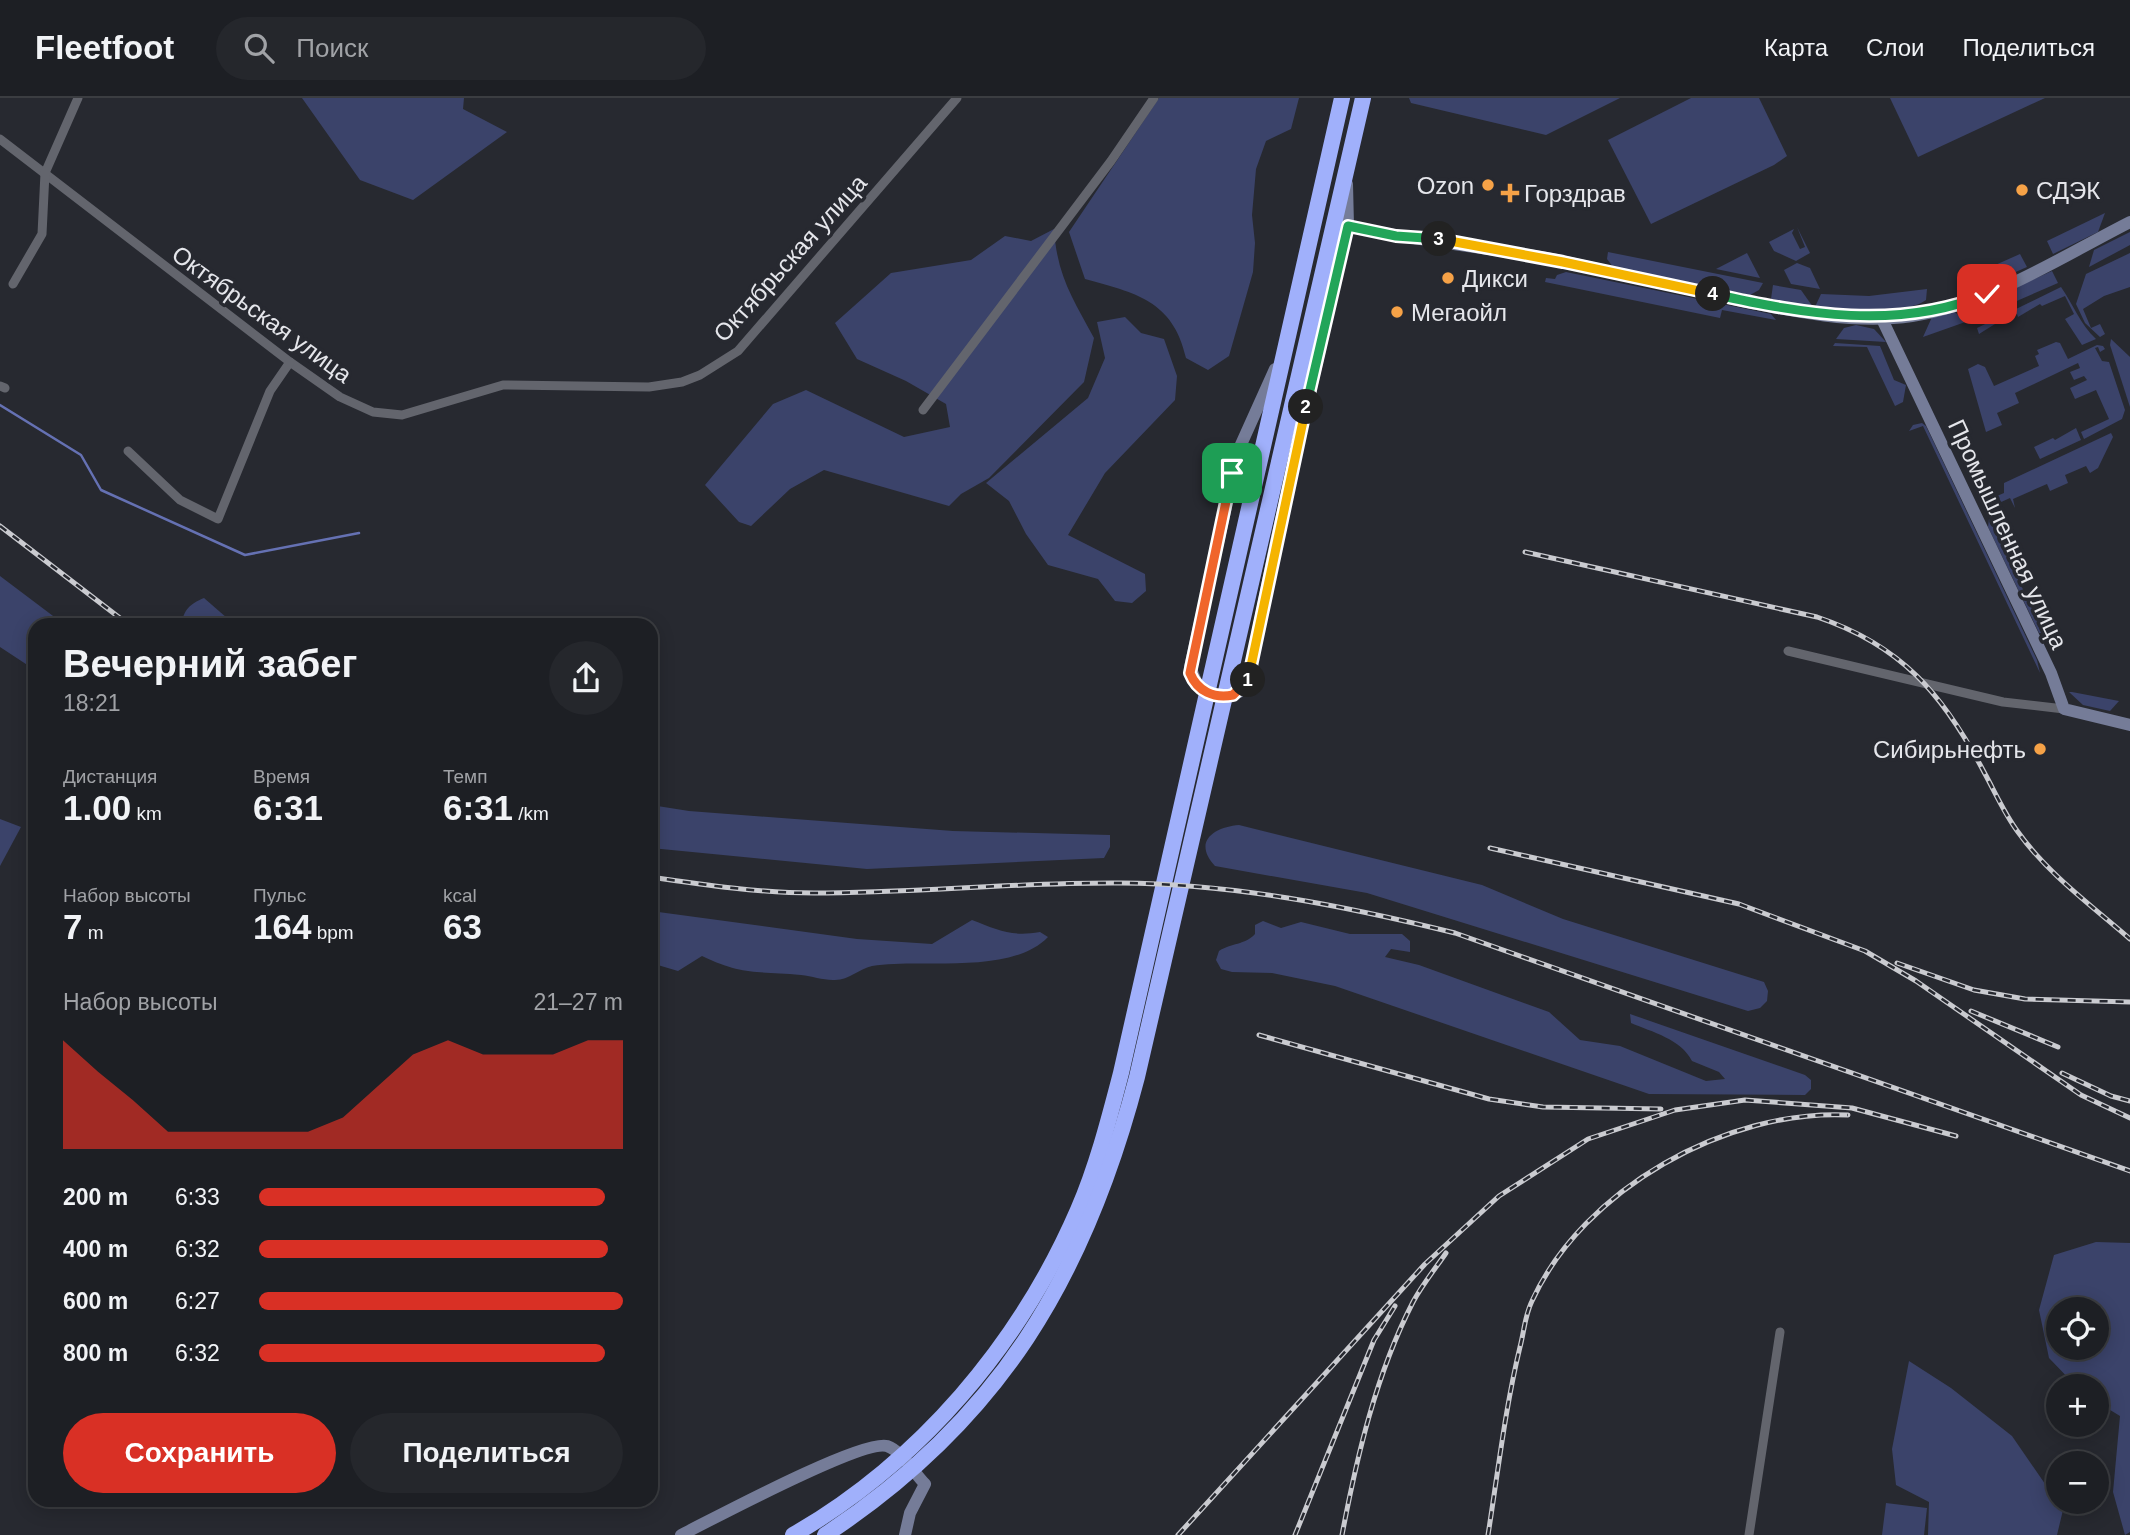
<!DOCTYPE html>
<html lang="ru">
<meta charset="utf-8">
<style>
body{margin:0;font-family:Arial,sans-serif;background:#25272c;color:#f1f3f6;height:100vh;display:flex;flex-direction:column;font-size:26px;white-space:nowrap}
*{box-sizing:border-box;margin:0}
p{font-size:23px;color:#a0a2a6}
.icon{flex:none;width:38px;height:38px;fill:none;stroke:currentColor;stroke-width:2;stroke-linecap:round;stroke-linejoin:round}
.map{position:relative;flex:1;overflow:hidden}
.side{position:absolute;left:28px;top:520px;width:630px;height:889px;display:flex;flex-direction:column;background:#1d1f24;border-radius:21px;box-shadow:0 4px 18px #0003,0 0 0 2px #3b3d41}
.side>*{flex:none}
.tools{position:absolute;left:2046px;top:1199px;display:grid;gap:14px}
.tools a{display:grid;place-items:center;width:63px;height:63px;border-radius:50%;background:#1d1f24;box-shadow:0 4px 18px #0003,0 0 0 2px #3b3d41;font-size:35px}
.pin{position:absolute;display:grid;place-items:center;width:60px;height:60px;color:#fff;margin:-30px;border-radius:14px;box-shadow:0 4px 10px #0006}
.km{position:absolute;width:35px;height:35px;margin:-18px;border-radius:50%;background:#222;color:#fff;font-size:19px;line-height:35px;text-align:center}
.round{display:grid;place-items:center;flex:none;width:74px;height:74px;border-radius:37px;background:#25272c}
.summary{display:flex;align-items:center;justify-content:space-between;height:119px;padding:0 35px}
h1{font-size:38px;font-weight:700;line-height:52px}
.metrics{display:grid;grid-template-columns:repeat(3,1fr);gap:10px;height:119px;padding:7px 35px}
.metrics div{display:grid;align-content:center}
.metrics b{font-size:35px;font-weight:700}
.metrics small{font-size:19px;font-weight:400}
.metrics p{font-size:19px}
.chart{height:196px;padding:14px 35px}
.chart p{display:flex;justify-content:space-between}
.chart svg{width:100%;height:126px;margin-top:7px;fill:#d93025;opacity:.7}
.cta{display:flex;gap:14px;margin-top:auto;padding:14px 35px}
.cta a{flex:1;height:80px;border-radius:42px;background:#d93025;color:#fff;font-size:28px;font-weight:700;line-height:80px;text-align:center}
.cta a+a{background:#25272c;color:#f1f3f6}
ul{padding:0 35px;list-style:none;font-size:23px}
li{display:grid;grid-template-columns:112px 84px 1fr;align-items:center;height:52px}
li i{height:18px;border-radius:9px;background:#d93025}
header{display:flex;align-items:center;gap:42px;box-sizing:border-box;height:98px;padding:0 35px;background:#1d1f24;border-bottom:2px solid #3b3d41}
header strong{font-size:33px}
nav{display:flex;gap:38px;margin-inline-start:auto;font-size:24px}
.search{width:490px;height:63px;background:#25272c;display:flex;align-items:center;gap:18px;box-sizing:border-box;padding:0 24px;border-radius:38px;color:#a0a2a6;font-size:26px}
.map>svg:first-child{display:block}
</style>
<header>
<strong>Fleetfoot</strong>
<div class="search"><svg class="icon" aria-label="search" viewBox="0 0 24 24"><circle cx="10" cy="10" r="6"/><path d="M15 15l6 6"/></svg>Поиск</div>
<nav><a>Карта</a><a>Слои</a><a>Поделиться</a></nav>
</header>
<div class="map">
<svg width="2130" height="1437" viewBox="0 0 2130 1437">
<rect width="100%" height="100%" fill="#272930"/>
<g fill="#3b436a" fill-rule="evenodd">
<path d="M 302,0 L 464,0 L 463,11 L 507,34 L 413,102 L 360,82 Z"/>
<path d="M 1159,0 L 1299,0 L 1291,31 L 1266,43 L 1256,71 L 1252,117 L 1255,145 L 1253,174 L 1229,258 L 1208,272 L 1186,260 C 1173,202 1135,195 1085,181 L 1069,134 Z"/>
<path d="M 1409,0 L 1620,0 L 1546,37 L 1411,5 Z"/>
<path d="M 1691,0 L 1759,0 L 1787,58 L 1774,67 L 1651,126 L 1608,42 Z"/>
<path d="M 1890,0 L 2045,0 L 1918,59 Z"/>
<path d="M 2105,115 L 2098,134 L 2053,156 L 2047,143 Z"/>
<path d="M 1797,129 L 1810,155 L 1796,163 L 1774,153 L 1769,144 L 1794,131 L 1792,135 L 1800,151 L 1805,149 Z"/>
<path d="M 1054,131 C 1057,178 1073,201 1094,240 L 1084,284 L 989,380 L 961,396 L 949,408 L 824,372 L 790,391 L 751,428 L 739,424 L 705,387 L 773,306 L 806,292 L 904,339 L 950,329 L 946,306 L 906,283 L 857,261 L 835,225 L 891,175 L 971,162 L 1005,138 L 1031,143 Z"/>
<path d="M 2130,134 L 2130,147 L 2089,169 L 2094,152 Z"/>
<path d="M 1608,154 L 1763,185 L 1759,192 L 1750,197 L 1613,169 L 1607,161 Z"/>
<path d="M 1747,155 L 1760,180 L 1716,171 Z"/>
<path d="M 2130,155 L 2130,189 L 2104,198 L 2083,211 L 2091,230 L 2100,226 L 2105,236 L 2100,239 L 2085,225 L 2076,206 L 2086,176 Z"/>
<path d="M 2020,156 L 2027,169 L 1970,194 L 1966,180 Z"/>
<path d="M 1797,165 L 1810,170 L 1820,191 L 1791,186 L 1784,172 Z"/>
<path d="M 2052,173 L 2058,185 L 1973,222 L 1976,207 Z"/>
<path d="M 1566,174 L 1771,216 L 1776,222 L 1722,212 L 1720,220 L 1545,184 L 1546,180 L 1555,181 L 1557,177 Z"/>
<path d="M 1773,187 L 1801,192 L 1813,209 L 1771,201 Z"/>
<path d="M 2061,189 C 2073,206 2080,226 2096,241 L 2082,247 L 2065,221 L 2074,216 L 2065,198 L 2042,208 L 2040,206 L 2018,219 L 2017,216 L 2012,218 L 2013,221 L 1995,226 L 1979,236 L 1977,230 Z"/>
<path d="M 1927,191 L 1926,202 C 1903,218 1843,213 1815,209 L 1821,196 L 1869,198 Z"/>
<path d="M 1954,213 L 1962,221 L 1971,222 L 1923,239 L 1932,219 Z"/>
<path d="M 1125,219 L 1141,235 L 1164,241 L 1177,278 L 1175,302 L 1105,375 L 1068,437 L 1145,476 L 1146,493 L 1132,505 L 1115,503 L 1098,481 L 1048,467 L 1026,436 L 1009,403 L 986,385 L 1088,300 L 1105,260 L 1097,224 Z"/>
<path d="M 1856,227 L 1874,231 L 1886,244 L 1836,241 L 1844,230 Z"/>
<path d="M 2111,241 L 2130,259 L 2130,309 L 2110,247 Z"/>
<path d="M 2056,244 L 2060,245 L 2068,261 L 2097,247 L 2103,248 L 2105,251 L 2100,254 L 2098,249 L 2095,250 L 2102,263 L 2109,264 L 2125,312 L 2122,321 L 2084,341 L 2081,334 L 2109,321 L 2096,292 L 2075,301 L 2070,290 L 2087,282 L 2084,278 L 2074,282 L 2070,274 L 2080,270 L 2078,265 L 2015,295 L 2019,305 L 1997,315 L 2002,327 L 1986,334 L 1968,271 L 1978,266 L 1985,269 L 1994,288 L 2039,268 L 2035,258 L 2039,256 L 2037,252 Z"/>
<path d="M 1835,245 L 1880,248 L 1894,282 L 1906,287 L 1903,304 L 1895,308 L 1867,249 L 1833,248 Z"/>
<path d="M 1922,325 L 1926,328 L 2037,562 L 2040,575 L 1923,328 L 1909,333 L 1913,327 Z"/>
<path d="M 2076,330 L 2081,342 L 2040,361 L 2034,349 L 2053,340 L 2055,342 Z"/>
<path d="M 2111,335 L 2113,339 L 2098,370 L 2090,375 L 2086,368 L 2065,377 L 2068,385 L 2050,393 L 2047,386 L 2013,401 L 2015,410 L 2010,400 L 1988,410 L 1985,403 L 2004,395 L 2004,385 Z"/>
<path d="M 1989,421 L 2044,535 L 2039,535 L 1988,429 Z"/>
<path d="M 0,478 L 65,527 L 35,527 L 35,572 L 0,549 Z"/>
<path d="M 204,500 L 235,527 L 181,527 C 184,511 190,506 204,500 Z"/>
<path d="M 2069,594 L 2072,594 L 2119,603 L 2110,613 L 2083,607 Z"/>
<path d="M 651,707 L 689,713 L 953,733 L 1110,737 L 1110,749 L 1104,760 L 867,771 L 651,750 Z"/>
<path d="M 0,721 L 21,729 L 0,768 Z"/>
<path d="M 1239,727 L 1482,787 L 1563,821 L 1764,884 L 1768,893 L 1767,903 L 1760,910 L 1748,913 L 1367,795 L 1215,768 C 1192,743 1215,729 1239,727 Z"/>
<path d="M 651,813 L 857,841 L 932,846 L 972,822 C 998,832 1011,839 1040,834 L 1048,839 C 1010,878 921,860 872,868 C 858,871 849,883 833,882 C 822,882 812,878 801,877 C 760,873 743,878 702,858 L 678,873 L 651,865 Z"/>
<path d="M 1263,823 L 1281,830 L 1301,824 L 1350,836 L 1402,836 L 1410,843 L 1410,854 L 1391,851 L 1385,859 L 1419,867 L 1549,914 L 1580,942 L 1620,948 L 1706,983 L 1725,981 L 1719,974 L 1692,963 C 1681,941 1652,934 1631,925 L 1630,916 L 1805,977 L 1811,982 L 1811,991 L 1805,997 L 1649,996 L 1335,888 L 1272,875 L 1232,874 L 1221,871 L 1216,862 L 1219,853 C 1231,845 1245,847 1255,836 L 1255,827 Z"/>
<path d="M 2096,1144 L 2130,1145 L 2130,1434 L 2125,1437 L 2113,1394 L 2120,1318 L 2097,1304 L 2096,1288 L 2076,1288 L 2049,1260 L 2039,1212 L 2054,1157 ZM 2058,1211 L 2096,1211 L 2096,1250 L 2058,1250 Z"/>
<path d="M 1909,1263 L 1951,1290 L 2012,1338 L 2063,1412 L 2057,1437 L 1928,1437 L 1929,1404 L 1896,1387 L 1892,1351 Z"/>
<path d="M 1886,1405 L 1927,1410 L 1924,1437 L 1882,1437 Z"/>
</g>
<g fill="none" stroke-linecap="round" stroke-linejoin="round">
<path stroke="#6571b3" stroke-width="2.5" d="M 0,307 L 81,357 L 101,392 L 245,457 L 359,435"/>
<g stroke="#63656d" stroke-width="9">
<path d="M 0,41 L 290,264 L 340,299 L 373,314 L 402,317 L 503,287 L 649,289 L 682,284 L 700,277 L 738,253 L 957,0"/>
<path d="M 13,186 L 42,136 L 45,75 L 78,0"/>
<path d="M 0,288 L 5,290"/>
<path d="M 923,312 L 1111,63 L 1154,0"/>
<path d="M 128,353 L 180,402 L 218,421 L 270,293 L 290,264"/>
<path d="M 1788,553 L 2003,604 L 2064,611"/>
<path d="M 1749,1437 L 1780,1234"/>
</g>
<g stroke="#757c98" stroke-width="12">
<path d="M 1348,128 C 1418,144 1491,149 1562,163 C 1618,175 1673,188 1728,200 C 1786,212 1852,227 1912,218 C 1990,206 2061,159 2130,124"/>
<path d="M 1881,219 L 2051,575 L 2064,611 L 2130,627"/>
<path d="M 1275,271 L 1239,351 L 1190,569 L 1198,588 L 1217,598 L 1239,594 L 1249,577 L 1277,439 L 1348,128 L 1347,86"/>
<path d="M 681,1437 C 713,1421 862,1341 887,1348 C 902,1353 914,1375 925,1386 L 910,1415 L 905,1437"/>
</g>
<g stroke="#a0b0fb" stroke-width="16">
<path d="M 793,1437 C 920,1364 1020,1246 1078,1112 C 1097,1068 1109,1021 1121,975 L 1342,0"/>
<path d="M 825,1437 C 1000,1322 1085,1178 1137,979 L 1363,0"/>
</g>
<g stroke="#cacbd0" stroke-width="5">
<g id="rail">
<path d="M 0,428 L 129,527"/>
<path d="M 1525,454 L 1817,519 C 1901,547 1943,596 1984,674 C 1995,694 2004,715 2018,734 C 2048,776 2091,807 2130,841"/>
<path d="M 1490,750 L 1739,806 L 1865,853 L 1916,883 L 2081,997 L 2130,1020"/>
<path d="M 651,779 C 705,787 760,795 814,795 C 916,795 1019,784 1121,785 C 1235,786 1345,808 1455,835 L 2130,1073"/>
<path d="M 1897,865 L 1974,892 L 2025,901 L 2130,904"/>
<path d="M 1971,913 L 2058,949"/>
<path d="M 1259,937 L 1489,1001 L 1543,1009 L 1661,1011"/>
<path d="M 2062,975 L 2111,998 L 2130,1003"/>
<path d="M 1178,1437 L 1425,1166 L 1499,1098 L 1588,1041 L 1675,1012 L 1745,1002 L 1852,1010 L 1956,1038"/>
<path d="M 1295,1437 L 1374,1242 L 1395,1208"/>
<path d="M 1342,1437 C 1357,1358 1376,1276 1413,1204 C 1422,1187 1435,1171 1446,1155"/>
<path d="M 1488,1437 C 1498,1374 1505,1311 1520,1249 C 1524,1234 1525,1217 1532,1203 C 1583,1091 1727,1011 1848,1017"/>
</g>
</g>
<use href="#rail" stroke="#272930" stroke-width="2.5" stroke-dasharray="8" stroke-linecap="butt"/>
</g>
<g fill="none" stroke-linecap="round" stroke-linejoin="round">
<g stroke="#fff" stroke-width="14">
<path id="split-1" d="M 1232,375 L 1190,575 C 1197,593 1214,601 1233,597 L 1248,582"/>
</g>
<g stroke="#fff" stroke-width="14">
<path id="split-2" d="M 1248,582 L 1306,309"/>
</g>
<g stroke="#fff" stroke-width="14">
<path id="split-3" d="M 1306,309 L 1348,128 L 1396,138 L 1439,141"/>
</g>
<g stroke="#fff" stroke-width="14">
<path id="split-4" d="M 1439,141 L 1563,164 L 1713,196"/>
</g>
<g stroke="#fff" stroke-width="14">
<path id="split-5" d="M 1713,196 C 1805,216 1897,233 1987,196"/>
</g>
<use href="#split-1" stroke="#f0652b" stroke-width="9"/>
<use href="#split-2" stroke="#f5b400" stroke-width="9"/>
<use href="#split-3" stroke="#22a559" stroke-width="9"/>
<use href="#split-4" stroke="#f5b400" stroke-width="9"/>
<use href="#split-5" stroke="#22a559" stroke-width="9"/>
</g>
<g fill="#f6a247" stroke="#272930" stroke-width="2.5">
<circle cx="1488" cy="87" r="7"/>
<circle cx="2022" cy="92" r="7"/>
<path d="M1506.5 84.5h7v7h7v7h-7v7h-7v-7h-7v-7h7z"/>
<circle cx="1448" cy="180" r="7"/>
<circle cx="1397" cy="214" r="7"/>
<circle cx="2040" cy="651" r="7"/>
</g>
<g text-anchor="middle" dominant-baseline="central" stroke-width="7" stroke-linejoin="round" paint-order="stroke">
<g font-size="24" fill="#e5e6eb" stroke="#272930" text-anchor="start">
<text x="1474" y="87" text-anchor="end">Ozon</text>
<text x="2036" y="92">СДЭК</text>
<text x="1524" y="95">Горздрав</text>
<text x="1462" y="180">Дикси</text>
<text x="1411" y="214">Мегаойл</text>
<text x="2026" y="651" text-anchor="end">Сибирьнефть</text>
</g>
<g font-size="24" fill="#e5e6eb" stroke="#272930">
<text transform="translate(790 160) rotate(-48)">Октябрьская улица</text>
<text transform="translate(262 216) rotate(36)">Октябрьская улица</text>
<text transform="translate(2008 436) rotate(65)">Промышленная улица</text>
</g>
</g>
</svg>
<div class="tools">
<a><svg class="icon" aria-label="locate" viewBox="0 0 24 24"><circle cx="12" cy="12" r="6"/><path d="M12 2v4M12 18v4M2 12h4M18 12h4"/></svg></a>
<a>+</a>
<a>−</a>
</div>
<div class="pin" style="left:1232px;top:375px;background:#1e9e55"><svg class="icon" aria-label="arrive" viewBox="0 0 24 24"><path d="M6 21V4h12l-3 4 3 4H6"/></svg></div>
<div class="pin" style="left:1987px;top:196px;background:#d93025"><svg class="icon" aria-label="check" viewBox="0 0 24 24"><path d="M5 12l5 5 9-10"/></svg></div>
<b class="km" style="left:1248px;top:582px">1</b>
<b class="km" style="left:1306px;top:309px">2</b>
<b class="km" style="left:1439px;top:141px">3</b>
<b class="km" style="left:1713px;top:196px">4</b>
<section class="side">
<div class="summary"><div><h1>Вечерний забег</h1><p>18:21</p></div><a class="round"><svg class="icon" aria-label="share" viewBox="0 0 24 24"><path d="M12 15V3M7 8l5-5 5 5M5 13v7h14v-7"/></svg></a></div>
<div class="metrics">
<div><p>Дистанция</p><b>1.00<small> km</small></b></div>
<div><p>Время</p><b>6:31</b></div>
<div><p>Темп</p><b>6:31<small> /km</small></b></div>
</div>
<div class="metrics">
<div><p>Набор высоты</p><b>7<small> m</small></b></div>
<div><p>Пульс</p><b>164<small> bpm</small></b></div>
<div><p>kcal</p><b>63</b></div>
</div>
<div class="chart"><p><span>Набор высоты</span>21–27 m</p>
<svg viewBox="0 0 160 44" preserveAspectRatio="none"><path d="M0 44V6L10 17L20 27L30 38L40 38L50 38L60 38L70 38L80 33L90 22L100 11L110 6L120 11L130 11L140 11L150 6L160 6V44z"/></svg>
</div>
<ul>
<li><b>200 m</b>6:33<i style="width:95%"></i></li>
<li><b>400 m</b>6:32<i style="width:96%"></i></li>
<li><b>600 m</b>6:27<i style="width:100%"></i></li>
<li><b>800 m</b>6:32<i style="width:95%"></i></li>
</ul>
<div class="cta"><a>Сохранить</a><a>Поделиться</a></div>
</section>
</div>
